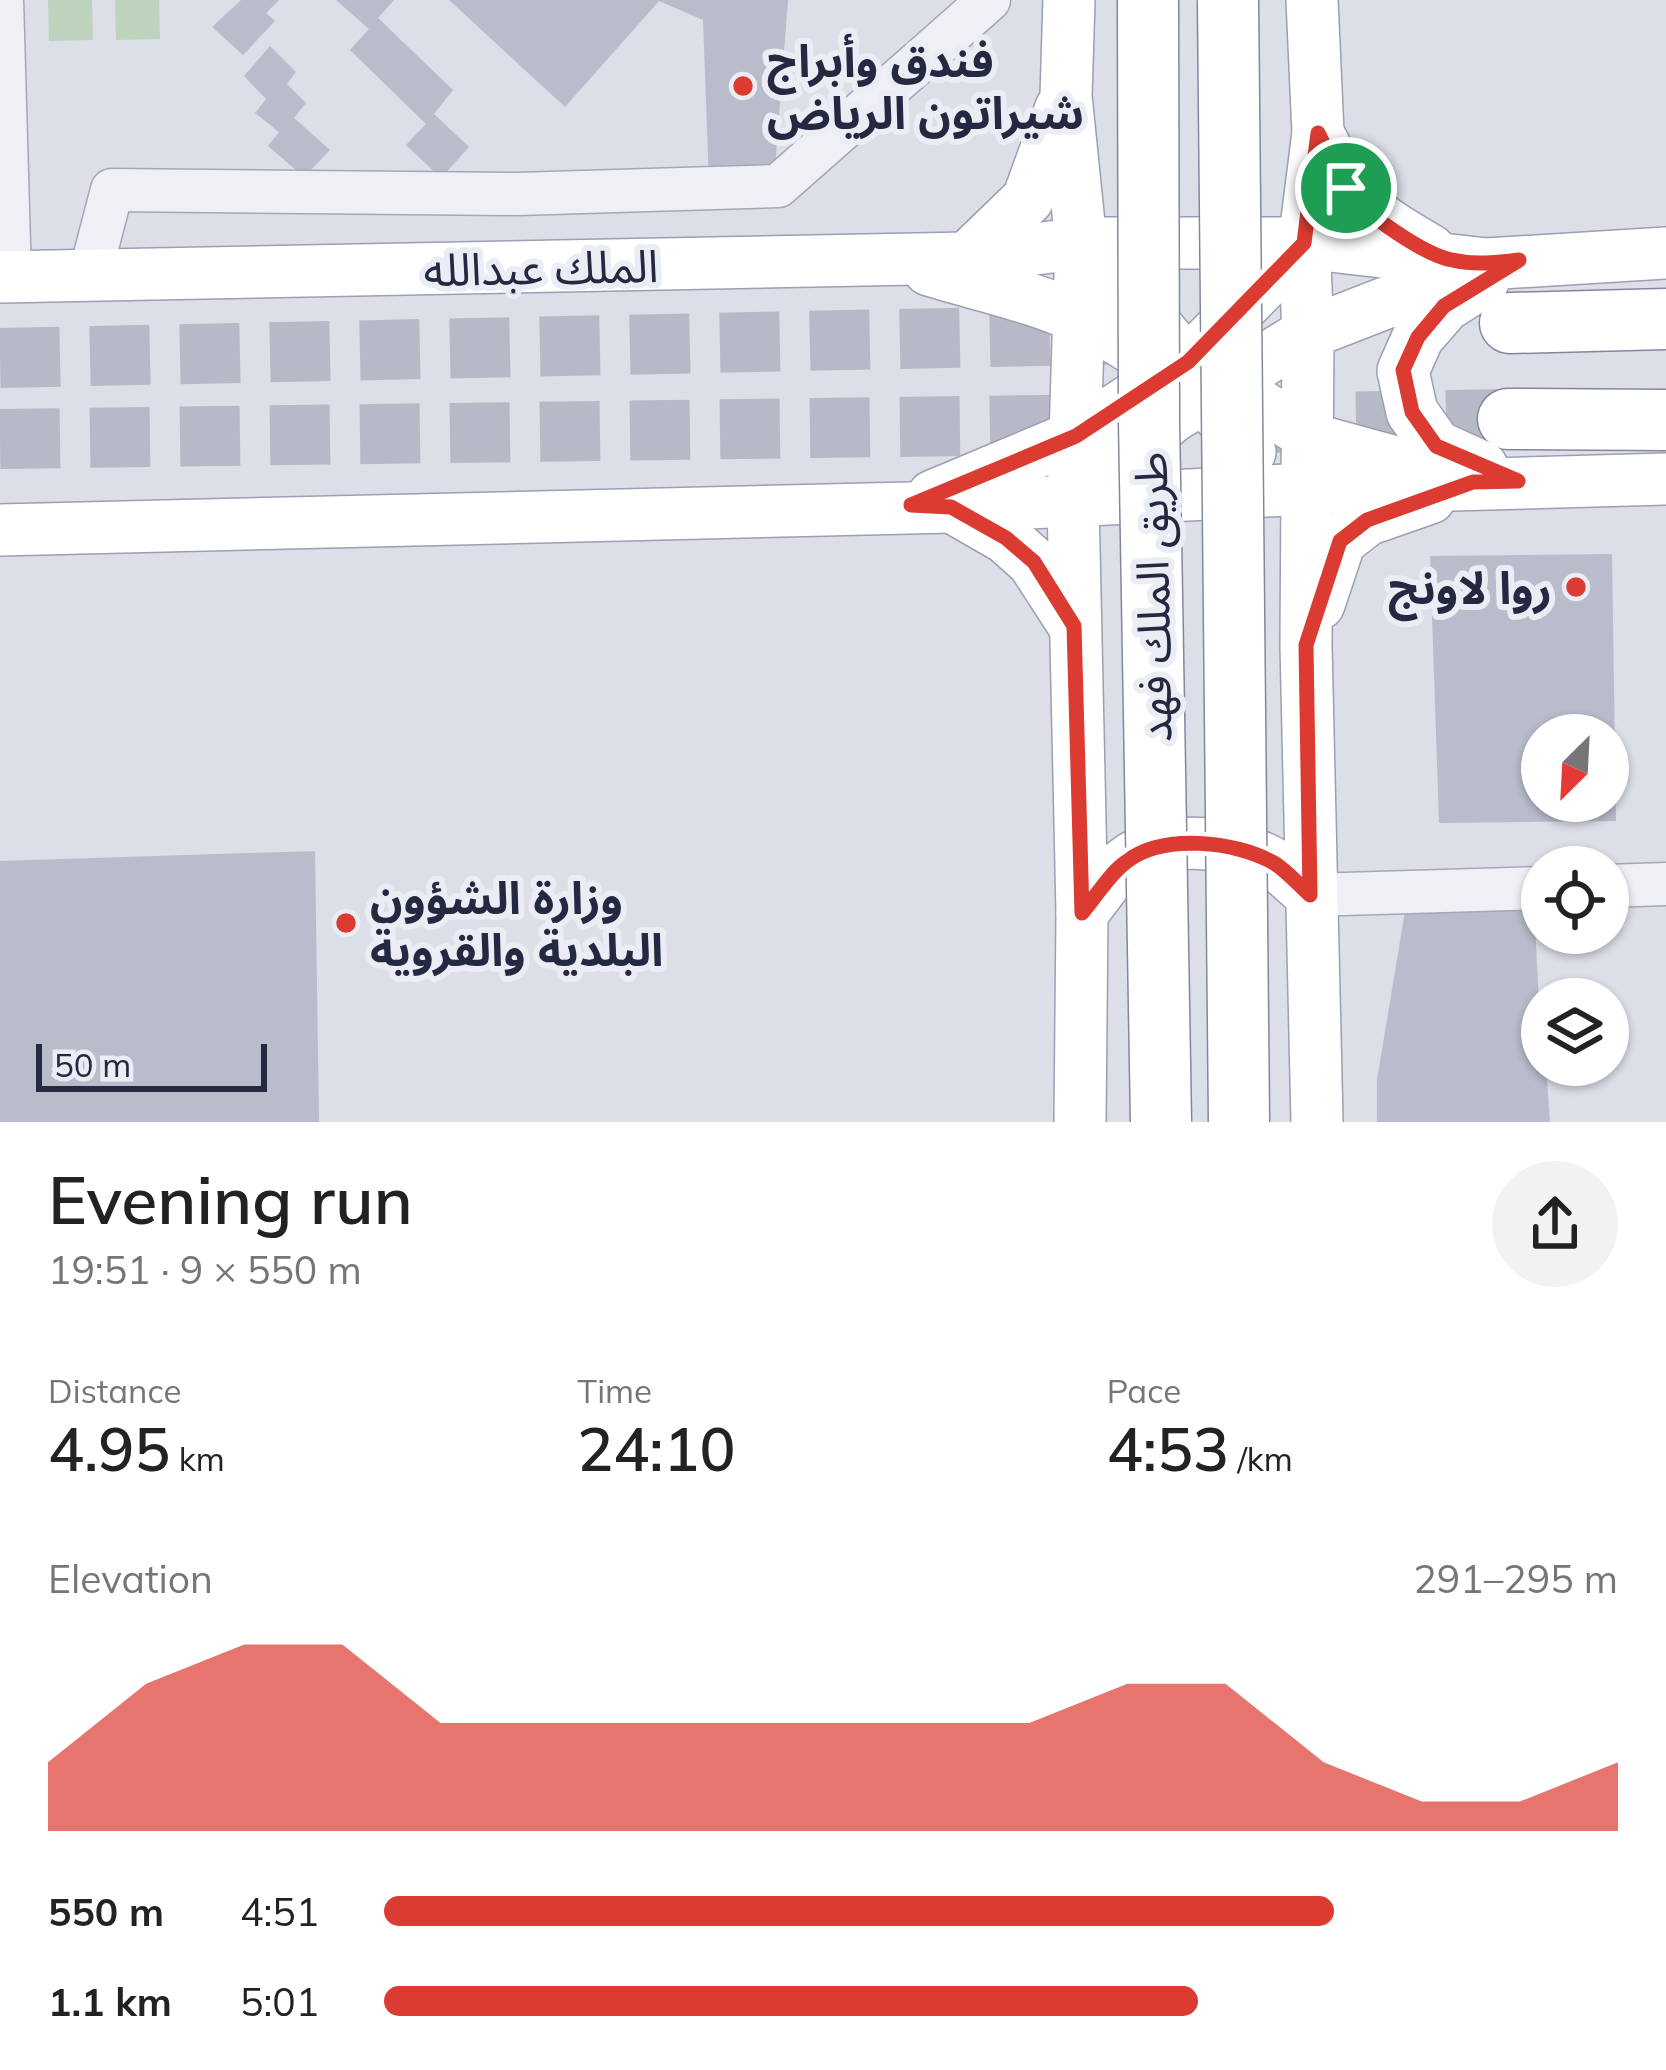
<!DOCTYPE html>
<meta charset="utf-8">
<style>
body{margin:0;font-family:Mulish,"Noto Sans Arabic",sans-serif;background:#f2f2f2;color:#222;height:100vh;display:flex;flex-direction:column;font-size:45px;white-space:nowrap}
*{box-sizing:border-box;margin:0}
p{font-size:39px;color:#767676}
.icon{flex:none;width:66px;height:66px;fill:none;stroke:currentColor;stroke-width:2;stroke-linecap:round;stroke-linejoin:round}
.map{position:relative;height:1122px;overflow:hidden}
.details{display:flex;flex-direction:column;background:#fff;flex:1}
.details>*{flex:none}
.needle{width:78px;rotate:204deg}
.fabs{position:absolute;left:1521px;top:714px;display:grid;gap:24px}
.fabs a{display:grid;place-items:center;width:108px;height:108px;border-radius:50%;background:#fff;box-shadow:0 3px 9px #0004;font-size:60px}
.scale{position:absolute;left:36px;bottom:30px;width:231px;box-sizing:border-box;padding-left:12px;border:6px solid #242840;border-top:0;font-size:33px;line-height:42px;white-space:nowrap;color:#242840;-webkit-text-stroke:9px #ebedf5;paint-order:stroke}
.pin{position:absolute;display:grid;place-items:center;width:102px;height:102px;color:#fff;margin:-51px;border:6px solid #fff;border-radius:50%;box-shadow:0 3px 12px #0007}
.round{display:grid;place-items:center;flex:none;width:126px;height:126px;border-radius:63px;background:#f2f2f2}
.head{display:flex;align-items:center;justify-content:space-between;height:204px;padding:0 48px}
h1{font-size:66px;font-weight:600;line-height:90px}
.figures{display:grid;grid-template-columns:repeat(3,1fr);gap:18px;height:204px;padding:12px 48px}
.figures div{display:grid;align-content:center}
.figures b{font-size:60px;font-weight:600}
.figures small{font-size:33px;font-weight:400}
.figures p{font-size:33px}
.chart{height:336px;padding:24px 48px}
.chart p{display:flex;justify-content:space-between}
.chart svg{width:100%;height:216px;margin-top:12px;fill:#dc3b31;opacity:.7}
ul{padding:0 48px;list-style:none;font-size:39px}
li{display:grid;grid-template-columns:192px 144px 1fr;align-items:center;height:90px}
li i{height:30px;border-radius:15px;background:#dc3b31}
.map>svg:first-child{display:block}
</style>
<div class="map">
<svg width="1666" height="1122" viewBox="0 0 1666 1122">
<rect width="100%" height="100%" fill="#dcdee8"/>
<g fill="#bdd3bc">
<path d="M 48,0 L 92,0 L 93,40 L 49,41 Z"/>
<path d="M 115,0 L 159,0 L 160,39 L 116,40 Z"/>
</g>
<g fill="#b8bccb" fill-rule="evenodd">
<path d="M 241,0 L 279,0 L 266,13 L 275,21 L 243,55 L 212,27 Z"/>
<path d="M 336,0 L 394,0 L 378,18 L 453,90 L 434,114 L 469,147 L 441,178 L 406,145 L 426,124 L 350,50 L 369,29 Z"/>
<path d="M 449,0 L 788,0 L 775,168 L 709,182 L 703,20 L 659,1 L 565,107 Z"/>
<path d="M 270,46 L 296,72 L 287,84 L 306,103 L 294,118 L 330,150 L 304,177 L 268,146 L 279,132 L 255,113 L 266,99 L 244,76 Z"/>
<path d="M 1612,554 L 1616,821 L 1439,823 L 1430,556 ZM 1542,735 L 1608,735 L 1608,801 L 1542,801 Z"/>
<path d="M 315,851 L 319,1122 L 0,1122 L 0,861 Z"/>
<path d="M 1534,903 L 1542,1065 L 1546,1065 L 1550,1122 L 1377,1122 L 1377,1080 L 1405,911 Z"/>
</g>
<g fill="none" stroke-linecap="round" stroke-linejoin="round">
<g stroke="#b7bac6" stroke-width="60" stroke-dasharray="60 30" stroke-linecap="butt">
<path d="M 0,358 L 1134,334"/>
<path d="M 1266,423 L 1508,419"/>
<path d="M 0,439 L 1116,424"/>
</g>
<g stroke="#a5a7b6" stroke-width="45">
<g id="minor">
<path d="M 2,0 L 10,278"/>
<path d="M 89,278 L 112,190 L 517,194 L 778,186 L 989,0"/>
<path d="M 1608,886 L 1666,884"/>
<path d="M 1311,895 L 1542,888"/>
</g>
</g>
<g stroke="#9a9fb5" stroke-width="54">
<g id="major">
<path d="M 1069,0 L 1066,96 L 1081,243 L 1073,503 L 1082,913 L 1080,1122"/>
<path d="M 1312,0 L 1318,133 L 1304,243 L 1308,333 L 1306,645 L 1317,1122"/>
<path d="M 1318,133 C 1354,204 1362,210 1430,250"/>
<path d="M 1081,243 L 1125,288 L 1185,360 L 1319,441 L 1421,469"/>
<path d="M 967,258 L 1028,199 L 1061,108"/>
<path d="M 929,270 C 977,285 1036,297 1081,319 C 1131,343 1221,406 1250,452"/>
<path d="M 0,277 L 967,258 L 1081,243 L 1304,243 L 1486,264 L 1666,253"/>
<path d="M 1482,467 L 1436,446 L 1412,412 L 1403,371 L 1418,337 L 1445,306 L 1483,282"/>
<path d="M 933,496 L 1076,436 L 1188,362 L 1304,243"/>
<path d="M 1073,503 L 1172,417 L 1308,333 L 1478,267"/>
<path d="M 952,507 L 1006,538 L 1033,562 L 1073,624"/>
<path d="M 0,530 L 951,507 L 1307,489 L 1666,479"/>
<path d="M 1319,604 L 1340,541 L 1367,520 L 1430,498"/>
<path d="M 1082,913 C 1096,897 1109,874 1126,862 C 1162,833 1237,841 1274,864 C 1287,872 1299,885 1311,895"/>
</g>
</g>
<g stroke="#8287a0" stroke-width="63">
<g id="highway">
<path d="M 1510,323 L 1666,319"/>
<path d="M 1508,419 L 1666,420"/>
</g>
</g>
<use href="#minor" stroke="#eff0f6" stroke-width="42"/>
<use href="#major" stroke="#fff" stroke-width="51"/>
<use href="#highway" stroke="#fff" stroke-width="60"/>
<g stroke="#8287a0" stroke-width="63" stroke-linecap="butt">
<g id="highway-bridge">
<path d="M 1148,0 L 1149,421 L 1161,1122"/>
<path d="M 1228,0 L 1239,1122"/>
</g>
</g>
<use href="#highway-bridge" stroke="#fff" stroke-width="60"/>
</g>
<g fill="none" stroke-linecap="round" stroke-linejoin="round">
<g stroke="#fff" stroke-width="24">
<path id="route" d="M 1318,133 C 1328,152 1336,175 1349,192 C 1366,215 1425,255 1452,260 C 1475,265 1496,263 1519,260 L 1444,306 L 1418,337 L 1403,370 L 1412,412 L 1436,446 L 1518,481 L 1473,482 L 1367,520 L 1340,541 L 1306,645 L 1310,895 C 1299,885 1287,871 1274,863 C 1236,841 1162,833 1126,862 C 1109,874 1096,897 1082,913 L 1074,626 L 1034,562 L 1006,538 L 951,507 L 911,505 L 1076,436 L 1188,362 L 1304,243 Z"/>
</g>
<use href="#route" stroke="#dc3b31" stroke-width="15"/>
</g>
<g fill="#dc3b31" stroke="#ebedf5" stroke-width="4.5">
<circle cx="743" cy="86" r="12"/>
<circle cx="1576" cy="587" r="12"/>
<circle cx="346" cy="923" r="12"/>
</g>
<g text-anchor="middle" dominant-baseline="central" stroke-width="12" stroke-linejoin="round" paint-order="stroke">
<g font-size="45" font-weight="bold" fill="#242840" stroke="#ebedf5" text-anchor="start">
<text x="767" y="60">فندق وأبراج<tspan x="767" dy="52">شيراتون الرياض</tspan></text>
<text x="1552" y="587" text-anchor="end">روا لاونج</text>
<text x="370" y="897">وزارة الشؤون<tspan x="370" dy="52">البلدية والقروية</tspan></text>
</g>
<g font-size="45" fill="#242840" stroke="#ebedf5">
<text transform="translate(541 267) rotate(-1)">الملك عبدالله</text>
<text transform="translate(1152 597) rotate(-91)">طريق الملك فهد</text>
</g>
</g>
</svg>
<div class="fabs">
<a><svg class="needle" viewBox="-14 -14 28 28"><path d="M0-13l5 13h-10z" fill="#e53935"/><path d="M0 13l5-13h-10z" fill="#767676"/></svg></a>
<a><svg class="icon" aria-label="locate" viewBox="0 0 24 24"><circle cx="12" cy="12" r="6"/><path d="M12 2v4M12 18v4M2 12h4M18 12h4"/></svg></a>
<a><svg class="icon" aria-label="layers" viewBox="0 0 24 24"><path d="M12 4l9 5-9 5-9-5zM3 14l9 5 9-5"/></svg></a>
</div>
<div class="scale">50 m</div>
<div class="pin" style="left:1346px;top:188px;background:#1e9e55"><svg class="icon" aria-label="arrive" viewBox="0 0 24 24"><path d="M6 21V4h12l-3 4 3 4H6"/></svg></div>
</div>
<section class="details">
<div class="head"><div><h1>Evening run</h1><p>19:51 · 9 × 550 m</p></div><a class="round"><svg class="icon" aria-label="share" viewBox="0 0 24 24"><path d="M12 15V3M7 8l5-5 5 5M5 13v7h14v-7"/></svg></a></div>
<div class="figures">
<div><p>Distance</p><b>4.95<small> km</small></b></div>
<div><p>Time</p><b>24:10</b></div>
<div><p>Pace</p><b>4:53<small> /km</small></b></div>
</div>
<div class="chart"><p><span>Elevation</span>291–295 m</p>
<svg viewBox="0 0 160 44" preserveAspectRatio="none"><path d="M0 44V30L10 14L20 6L30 6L40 22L50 22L60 22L70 22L80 22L90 22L100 22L110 14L120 14L130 30L140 38L150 38L160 30V44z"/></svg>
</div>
<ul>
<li><b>550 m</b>4:51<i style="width:77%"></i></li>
<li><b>1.1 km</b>5:01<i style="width:66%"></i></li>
</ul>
</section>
